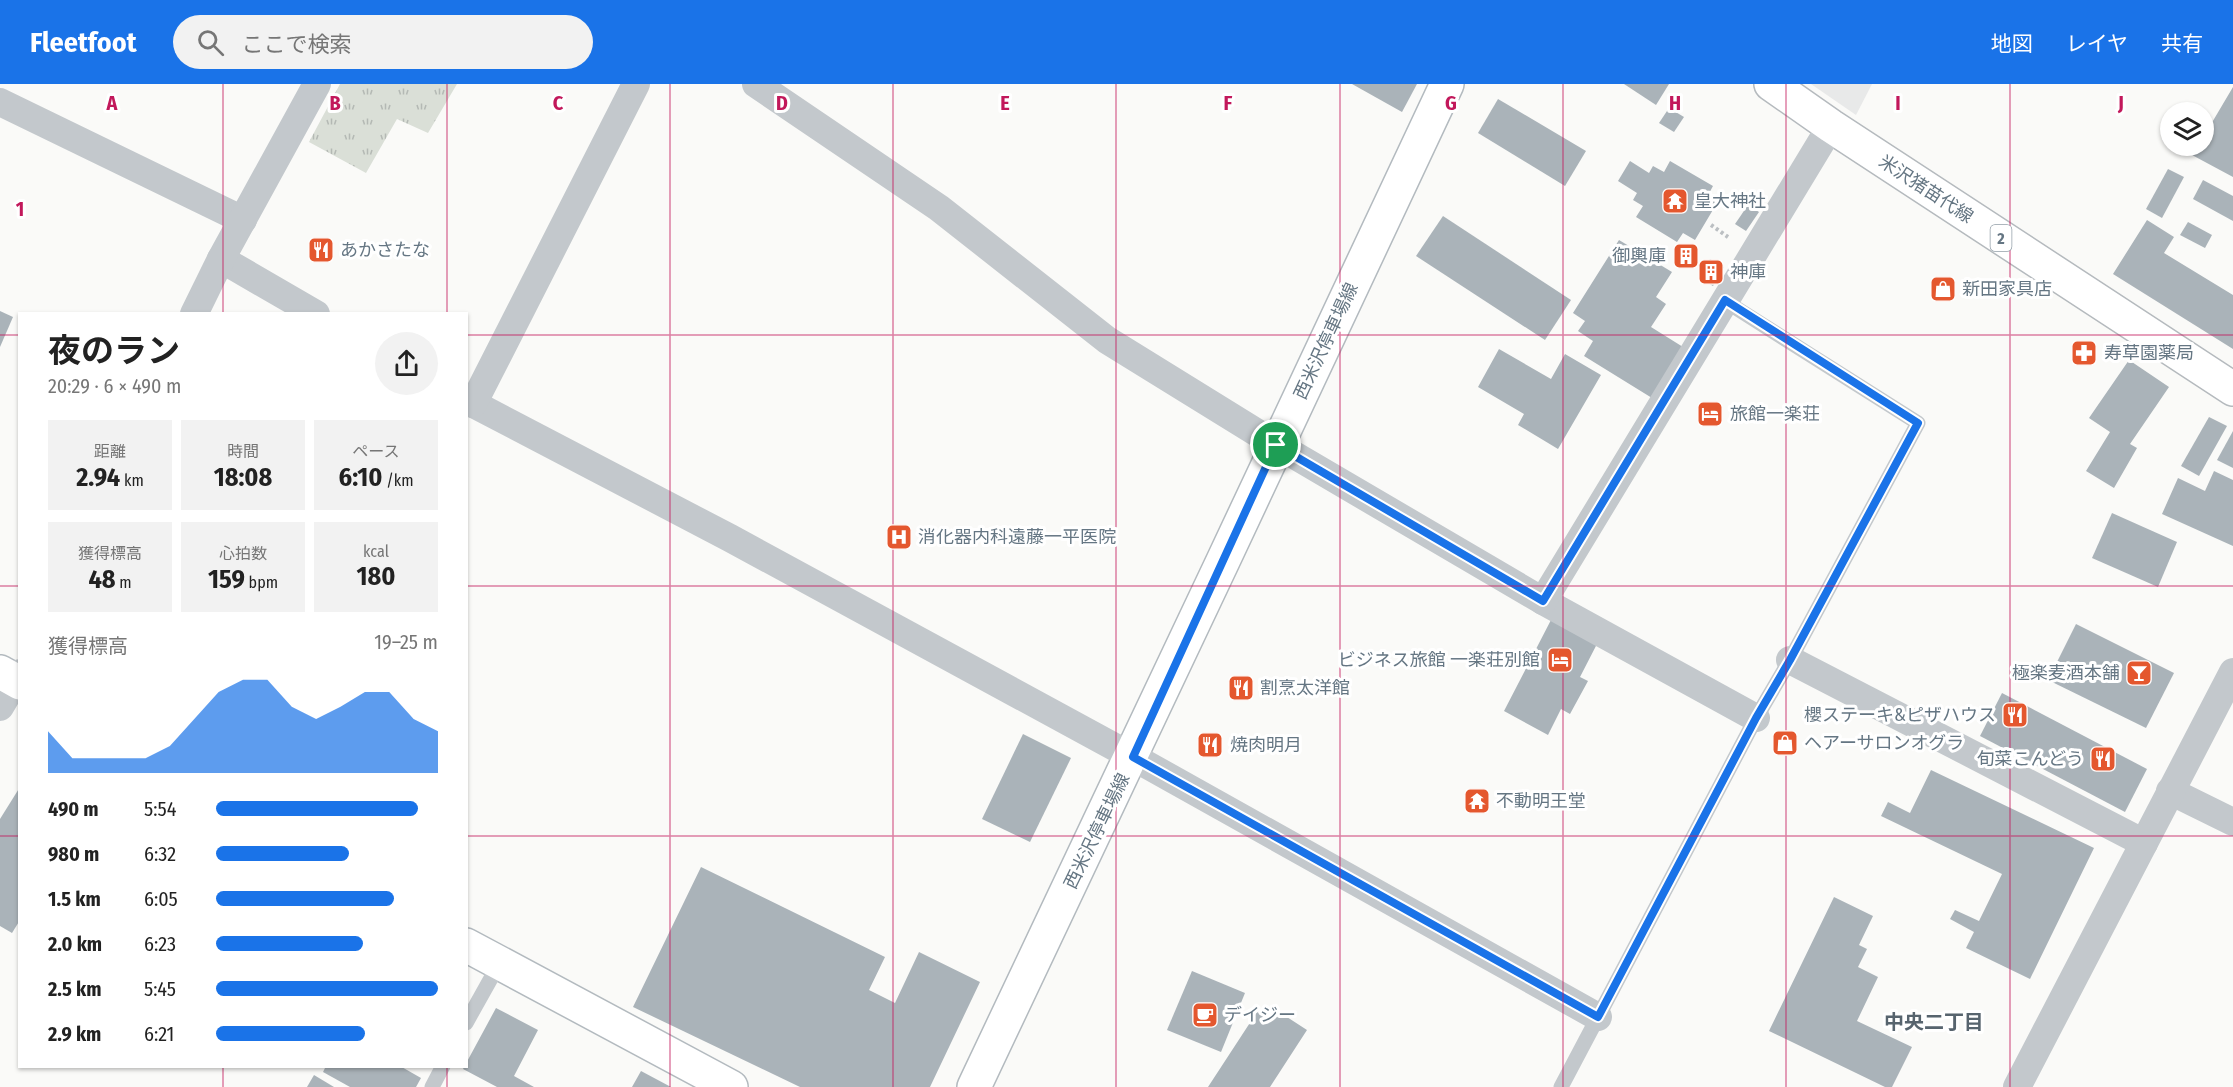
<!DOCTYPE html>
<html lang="ja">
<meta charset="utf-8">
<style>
body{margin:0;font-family:"Fira Sans Condensed","Noto Sans JP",sans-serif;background:#f2f2f2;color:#222;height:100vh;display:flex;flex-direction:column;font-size:22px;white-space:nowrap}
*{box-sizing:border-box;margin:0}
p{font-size:20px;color:#767676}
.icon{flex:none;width:33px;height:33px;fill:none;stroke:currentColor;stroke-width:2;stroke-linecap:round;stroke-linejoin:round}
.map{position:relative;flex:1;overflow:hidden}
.side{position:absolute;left:18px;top:228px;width:450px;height:756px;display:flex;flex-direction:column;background:#fff;border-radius:0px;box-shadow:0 2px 4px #0004}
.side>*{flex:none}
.controls{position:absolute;left:2160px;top:18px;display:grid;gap:12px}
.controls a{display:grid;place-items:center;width:54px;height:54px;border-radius:50%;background:#fff;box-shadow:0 2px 4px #0004;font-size:30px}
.pin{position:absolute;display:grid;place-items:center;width:51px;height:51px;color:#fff;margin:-26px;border:3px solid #fff;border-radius:50%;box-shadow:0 2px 6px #0007}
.round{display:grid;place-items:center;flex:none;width:63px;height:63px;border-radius:32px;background:#f2f2f2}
.headline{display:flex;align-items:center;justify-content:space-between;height:102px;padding:0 30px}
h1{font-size:33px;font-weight:700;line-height:45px}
.figures{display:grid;grid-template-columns:repeat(3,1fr);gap:9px;height:102px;padding:6px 30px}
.figures div{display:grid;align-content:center;border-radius:0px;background:#f2f2f2;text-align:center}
.figures b{font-size:26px;font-weight:700}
.figures small{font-size:16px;font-weight:400}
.figures p{font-size:16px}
.chart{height:168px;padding:12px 30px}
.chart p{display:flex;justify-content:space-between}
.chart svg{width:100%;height:108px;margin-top:6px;fill:#1a73e8;opacity:.7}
ul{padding:0 30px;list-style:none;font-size:20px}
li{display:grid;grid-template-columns:96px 72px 1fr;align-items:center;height:45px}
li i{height:15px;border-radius:8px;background:#1a73e8}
header{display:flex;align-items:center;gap:36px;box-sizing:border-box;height:84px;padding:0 30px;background:#1a73e8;color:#fff}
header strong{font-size:28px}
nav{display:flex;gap:33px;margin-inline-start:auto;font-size:21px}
.search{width:420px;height:54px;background:#f2f2f2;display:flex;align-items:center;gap:15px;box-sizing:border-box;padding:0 21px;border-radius:33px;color:#767676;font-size:22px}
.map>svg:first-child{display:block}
</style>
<header>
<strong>Fleetfoot</strong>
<div class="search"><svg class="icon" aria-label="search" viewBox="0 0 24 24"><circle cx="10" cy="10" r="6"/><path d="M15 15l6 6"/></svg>ここで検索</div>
<nav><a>地図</a><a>レイヤ</a><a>共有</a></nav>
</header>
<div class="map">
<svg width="2233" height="1003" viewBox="0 0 2233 1003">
<defs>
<pattern id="park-tufts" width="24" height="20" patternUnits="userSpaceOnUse" patternTransform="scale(1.5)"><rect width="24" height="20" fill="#dadfd7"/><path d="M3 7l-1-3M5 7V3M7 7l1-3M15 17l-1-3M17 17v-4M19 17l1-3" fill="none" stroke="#b4b9b4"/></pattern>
</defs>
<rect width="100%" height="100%" fill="#fafaf8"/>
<path fill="#e8e9e9" d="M 1811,0 L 1872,0 L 1856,31 Z"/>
<path fill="url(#park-tufts)" d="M 340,0 L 457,0 L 428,49 L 397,35 L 366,89 L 309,58 Z"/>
<g fill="#aab3b9">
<path d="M 1352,0 L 1417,0 L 1402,28 Z"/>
<path d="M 1624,0 L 1669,0 L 1656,21 Z"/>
<path d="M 2233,3 L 2233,93 L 2192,71 L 2197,62 L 2204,62 L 2204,52 Z"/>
<path d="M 1498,15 L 1586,67 L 1565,102 L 1478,49 Z"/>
<path d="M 1669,24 L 1684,33 L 1674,48 L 1659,39 Z"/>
<path d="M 1630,77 L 1649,89 L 1653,82 L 1664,88 L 1670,77 L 1713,102 L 1707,113 L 1717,119 L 1695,156 L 1683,149 L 1677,158 L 1636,133 L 1643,122 L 1633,116 L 1637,109 L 1618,97 Z"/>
<path d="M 2168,85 L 2184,93 L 2162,134 L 2146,125 Z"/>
<path d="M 2203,96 L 2233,112 L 2233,137 L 2193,115 Z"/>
<path d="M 1748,121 L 1759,128 L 1746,147 L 1735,140 Z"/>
<path d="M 1443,132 L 1571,216 L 1545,256 L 1416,172 Z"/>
<path d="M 2147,136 L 2174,153 L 2164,169 L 2233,211 L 2233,265 L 2113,190 Z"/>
<path d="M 2188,138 L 2212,151 L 2205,164 L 2180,151 Z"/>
<path d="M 1619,156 L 1672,188 L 1656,213 L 1666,220 L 1651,243 L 1683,263 L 1652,314 L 1584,272 L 1593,257 L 1578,247 L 1585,237 L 1573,229 Z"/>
<path d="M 1686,161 L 1696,167 L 1685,183 L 1676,177 Z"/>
<path d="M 1710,175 L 1724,183 L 1713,202 L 1699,194 Z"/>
<path d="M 0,227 L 13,233 L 0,263 Z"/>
<path d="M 1499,265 L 1551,295 L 1565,270 L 1601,291 L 1558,365 L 1518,341 L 1524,330 L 1478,303 Z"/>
<path d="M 2129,276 L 2169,303 L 2130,360 L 2137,364 L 2114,404 L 2086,387 L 2110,348 L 2089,334 Z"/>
<path d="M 2209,333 L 2227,342 L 2199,392 L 2181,382 Z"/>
<path d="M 2233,347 L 2233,384 L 2217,376 Z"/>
<path d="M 2214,387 L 2233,396 L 2233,462 L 2162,430 L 2178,394 L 2205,407 Z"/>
<path d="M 2112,429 L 2177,458 L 2158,503 L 2092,474 Z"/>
<path d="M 1552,534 L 1598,558 L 1580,593 L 1588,597 L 1570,630 L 1561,625 L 1548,651 L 1504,627 Z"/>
<path d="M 2076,540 L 2174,589 L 2146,644 L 2048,596 Z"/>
<path d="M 2002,609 L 2147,685 L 2125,728 L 1980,652 Z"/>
<path d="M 1023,650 L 1071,674 L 1030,758 L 982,735 Z"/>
<path d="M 1931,686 L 2094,764 L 2030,895 L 1966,864 L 1974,848 L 1950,835 L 1955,826 L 1979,837 L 2002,790 L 1881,732 L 1888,718 L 1910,729 Z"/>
<path d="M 20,703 L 20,836 L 12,849 L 0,842 L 0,735 Z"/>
<path d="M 1475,706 L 1488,712 L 1481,729 L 1467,723 Z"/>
<path d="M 701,783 L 885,873 L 869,906 L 895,919 L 919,868 L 980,898 L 930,1003 L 800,1003 L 633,923 Z"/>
<path d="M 1834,813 L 1873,832 L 1859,861 L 1867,865 L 1858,883 L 1878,893 L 1857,937 L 1912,963 L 1892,1003 L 1885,1003 L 1769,947 Z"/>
<path d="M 1192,887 L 1245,909 L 1221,968 L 1167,946 Z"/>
<path d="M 1270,922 L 1307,946 L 1270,1003 L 1208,1003 L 1257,928 L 1264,932 Z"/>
<path d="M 496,924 L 538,946 L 514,992 L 534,1003 L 497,1003 L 463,985 Z"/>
<path d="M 326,982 L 400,982 L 421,994 L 416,1003 L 350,1003 L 323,988 Z"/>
<path d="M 641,987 L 671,1003 L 632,1003 Z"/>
<path d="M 314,991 L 334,1003 L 307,1003 Z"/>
</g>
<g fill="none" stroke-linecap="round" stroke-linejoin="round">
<g stroke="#b3babf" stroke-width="36">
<g id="secondary">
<path d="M 0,588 L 20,599"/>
<path d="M 466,861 L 731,1003"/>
<path d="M 974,1003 C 1134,670 1289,334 1447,0"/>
</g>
</g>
<g stroke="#b5babe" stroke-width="36">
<path id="primary" d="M 1771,0 L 1831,42 L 2233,305"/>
</g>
<path stroke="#bbbfc2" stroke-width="4" stroke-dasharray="3 3" stroke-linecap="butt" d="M 1711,141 L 1728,153"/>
<g stroke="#c3c8cc" stroke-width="15">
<path d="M 466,939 L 499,880"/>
<path d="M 432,1003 L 443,982"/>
<path d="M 1561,1003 L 1756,634 L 1790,576 L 1918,339 L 1725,217"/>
</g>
<g stroke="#c3c8cc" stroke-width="28">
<path d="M 756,0 L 939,124 L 1107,256 L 1277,361 L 1543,517 L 1756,634"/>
<path d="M 0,18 L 243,136"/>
<path d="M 221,175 L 316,230"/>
<path d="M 194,230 L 221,175 L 317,0"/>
<path d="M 466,316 L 730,454 L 1133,673 L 1598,933"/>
<path d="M 473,320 L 636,0"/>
<path d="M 1543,517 L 1831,42"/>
<path d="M 1790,576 L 2144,759"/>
<path d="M 0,623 L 20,589"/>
<path d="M 2170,707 L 2233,738"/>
<path d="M 2017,1003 L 2233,588"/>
</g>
<use href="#secondary" stroke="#fff" stroke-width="33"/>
<use href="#primary" stroke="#fff" stroke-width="33"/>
</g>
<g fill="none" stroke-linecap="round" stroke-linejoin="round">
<g stroke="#fff" stroke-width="12">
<path id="route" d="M 1725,216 L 1918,339 L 1790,576 L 1756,634 L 1598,933 L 1133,673 L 1276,361 L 1543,517 Z"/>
</g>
<use href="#route" stroke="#1a73e8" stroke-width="8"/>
</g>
<path fill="none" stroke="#c2185b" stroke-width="1.5" stroke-opacity="0.55" d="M 223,0 L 223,230M 447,0 L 447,230M 670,0 L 670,1003M 893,0 L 893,1003M 1116,0 L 1116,1003M 1340,0 L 1340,1003M 1563,0 L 1563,1003M 1786,0 L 1786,1003M 2010,0 L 2010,1003M 0,251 L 20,251M 466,251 L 2233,251M 0,502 L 20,502M 466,502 L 2233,502M 0,752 L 20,752M 466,752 L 2233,752M 223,982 L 223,1003M 447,982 L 447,1003"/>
<defs>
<g id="temple-square" transform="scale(1.35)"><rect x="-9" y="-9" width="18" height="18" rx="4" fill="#e4572e" stroke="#fff"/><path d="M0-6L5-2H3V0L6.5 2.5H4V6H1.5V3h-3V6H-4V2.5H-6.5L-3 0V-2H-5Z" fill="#fff"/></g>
<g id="restaurant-square" transform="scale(1.35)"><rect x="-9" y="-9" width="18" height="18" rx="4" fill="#e4572e" stroke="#fff"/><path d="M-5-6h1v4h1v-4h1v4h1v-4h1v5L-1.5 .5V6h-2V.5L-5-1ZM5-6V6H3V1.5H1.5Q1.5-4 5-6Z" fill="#fff"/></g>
<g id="building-square" transform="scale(1.35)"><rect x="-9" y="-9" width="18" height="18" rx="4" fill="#e4572e" stroke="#fff"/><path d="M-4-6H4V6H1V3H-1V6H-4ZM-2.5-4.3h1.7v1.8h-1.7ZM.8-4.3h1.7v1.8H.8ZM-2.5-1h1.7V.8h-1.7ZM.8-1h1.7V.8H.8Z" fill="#fff"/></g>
<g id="shop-square" transform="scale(1.35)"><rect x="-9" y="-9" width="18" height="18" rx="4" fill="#e4572e" stroke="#fff"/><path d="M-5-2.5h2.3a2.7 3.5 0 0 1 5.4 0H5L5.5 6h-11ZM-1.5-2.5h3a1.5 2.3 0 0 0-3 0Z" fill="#fff"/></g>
<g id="pharmacy-square" transform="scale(1.35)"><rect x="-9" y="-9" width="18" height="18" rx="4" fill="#e4572e" stroke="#fff"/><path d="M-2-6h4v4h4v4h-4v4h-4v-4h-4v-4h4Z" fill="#fff"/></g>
<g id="hotel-square" transform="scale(1.35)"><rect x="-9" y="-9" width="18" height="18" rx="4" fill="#e4572e" stroke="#fff"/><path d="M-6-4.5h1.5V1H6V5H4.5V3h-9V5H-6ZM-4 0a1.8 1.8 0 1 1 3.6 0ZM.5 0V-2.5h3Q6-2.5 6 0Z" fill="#fff"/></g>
<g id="hospital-square" transform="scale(1.35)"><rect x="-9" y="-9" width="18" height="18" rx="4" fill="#e4572e" stroke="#fff"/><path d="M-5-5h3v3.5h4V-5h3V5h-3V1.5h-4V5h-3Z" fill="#fff"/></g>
<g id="bar-square" transform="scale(1.35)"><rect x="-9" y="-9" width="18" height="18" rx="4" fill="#e4572e" stroke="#fff"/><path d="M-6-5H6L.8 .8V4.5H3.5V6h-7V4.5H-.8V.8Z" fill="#fff"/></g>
<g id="cafe-square" transform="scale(1.35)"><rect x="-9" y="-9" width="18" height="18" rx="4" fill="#e4572e" stroke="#fff"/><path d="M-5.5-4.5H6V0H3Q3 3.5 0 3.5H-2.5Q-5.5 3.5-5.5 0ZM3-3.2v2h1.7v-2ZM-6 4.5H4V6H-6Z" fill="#fff"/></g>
</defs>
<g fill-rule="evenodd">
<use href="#temple-square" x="1675" y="117"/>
<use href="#restaurant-square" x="321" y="166"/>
<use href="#building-square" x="1686" y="172"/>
<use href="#building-square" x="1711" y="188"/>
<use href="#shop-square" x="1943" y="205"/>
<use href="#pharmacy-square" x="2084" y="269"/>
<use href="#hotel-square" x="1710" y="330"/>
<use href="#hospital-square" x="899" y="453"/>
<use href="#hotel-square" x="1560" y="576"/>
<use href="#bar-square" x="2139" y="589"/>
<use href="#restaurant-square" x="1241" y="604"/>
<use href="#restaurant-square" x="2015" y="631"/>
<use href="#shop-square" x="1785" y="659"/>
<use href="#restaurant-square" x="1210" y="661"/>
<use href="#restaurant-square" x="2103" y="675"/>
<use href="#temple-square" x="1477" y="717"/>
<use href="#cafe-square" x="1205" y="931"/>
</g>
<g text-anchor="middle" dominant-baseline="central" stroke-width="6" stroke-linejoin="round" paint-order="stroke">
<rect fill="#fff" stroke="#939fa8" stroke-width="1.5" x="1990.5" y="141" width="21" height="26" rx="4.5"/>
<g font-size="16" font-weight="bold" fill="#657683">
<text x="2001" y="154">2</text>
</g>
<g font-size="18" fill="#657683" stroke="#fff">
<text transform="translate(1926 105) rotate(33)">米沢猪苗代線</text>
<text transform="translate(1326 257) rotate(-65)">西米沢停車場線</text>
<text transform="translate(1097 747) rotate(-64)">西米沢停車場線</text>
</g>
<g font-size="18" fill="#657683" stroke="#fff" text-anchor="start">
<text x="1694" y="117">皇大神社</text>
<text x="340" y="166">あかさたな</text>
<text x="1666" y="172" text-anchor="end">御輿庫</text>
<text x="1730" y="188">神庫</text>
<text x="1962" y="205">新田家具店</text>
<text x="2104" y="269">寿草園薬局</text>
<text x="1730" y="330">旅館一楽荘</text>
<text x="918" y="453">消化器内科遠藤一平医院</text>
<text x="1540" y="576" text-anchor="end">ビジネス旅館 一楽荘別館</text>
<text x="2120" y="589" text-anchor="end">極楽麦酒本舗</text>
<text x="1260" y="604">割烹太洋館</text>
<text x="1996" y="631" text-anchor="end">櫻ステーキ&amp;ピザハウス</text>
<text x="1804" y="659">ヘアーサロンオグラ</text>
<text x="1230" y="661">焼肉明月</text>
<text x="2084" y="675" text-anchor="end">旬菜こんどう</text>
<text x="1496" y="717">不動明王堂</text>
<text x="1224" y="931">デイジー</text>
</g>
<g font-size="20" font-weight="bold" fill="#57646e" stroke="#fff">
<text x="1934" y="938">中央二丁目</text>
</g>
</g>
<g font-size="20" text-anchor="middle" font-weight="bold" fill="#c2185b" stroke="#fff" stroke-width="6" stroke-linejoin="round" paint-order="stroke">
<text x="112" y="26">A</text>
<text x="335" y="26">B</text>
<text x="558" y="26">C</text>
<text x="782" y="26">D</text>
<text x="1005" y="26">E</text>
<text x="1228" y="26">F</text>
<text x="1451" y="26">G</text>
<text x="1675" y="26">H</text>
<text x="1898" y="26">I</text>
<text x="2121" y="26">J</text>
<text x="20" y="132">1</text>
</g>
</svg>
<div class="controls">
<a><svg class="icon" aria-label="layers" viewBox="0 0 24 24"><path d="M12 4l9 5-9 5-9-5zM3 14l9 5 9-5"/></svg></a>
</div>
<div class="pin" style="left:1276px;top:361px;background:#1e9e55"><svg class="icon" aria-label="arrive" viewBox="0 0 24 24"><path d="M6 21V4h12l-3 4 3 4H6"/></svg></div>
<section class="side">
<div class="headline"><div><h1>夜のラン</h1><p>20:29 · 6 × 490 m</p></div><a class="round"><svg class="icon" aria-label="share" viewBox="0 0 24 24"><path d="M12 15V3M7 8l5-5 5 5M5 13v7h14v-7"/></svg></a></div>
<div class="figures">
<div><p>距離</p><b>2.94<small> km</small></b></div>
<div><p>時間</p><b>18:08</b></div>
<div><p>ペース</p><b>6:10<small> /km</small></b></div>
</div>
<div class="figures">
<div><p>獲得標高</p><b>48<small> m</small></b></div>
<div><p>心拍数</p><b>159<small> bpm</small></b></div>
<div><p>kcal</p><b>180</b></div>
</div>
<div class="chart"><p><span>獲得標高</span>19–25 m</p>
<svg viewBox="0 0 160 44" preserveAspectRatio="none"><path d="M0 44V27L10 38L20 38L30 38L40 38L50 33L60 22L70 11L80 6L90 6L100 17L110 22L120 17L130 11L140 11L150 22L160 27V44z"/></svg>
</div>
<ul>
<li><b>490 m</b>5:54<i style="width:91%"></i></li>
<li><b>980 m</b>6:32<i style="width:60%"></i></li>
<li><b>1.5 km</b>6:05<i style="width:80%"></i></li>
<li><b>2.0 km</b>6:23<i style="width:66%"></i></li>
<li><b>2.5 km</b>5:45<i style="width:100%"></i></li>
<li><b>2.9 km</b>6:21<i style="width:67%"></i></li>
</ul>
</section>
</div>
